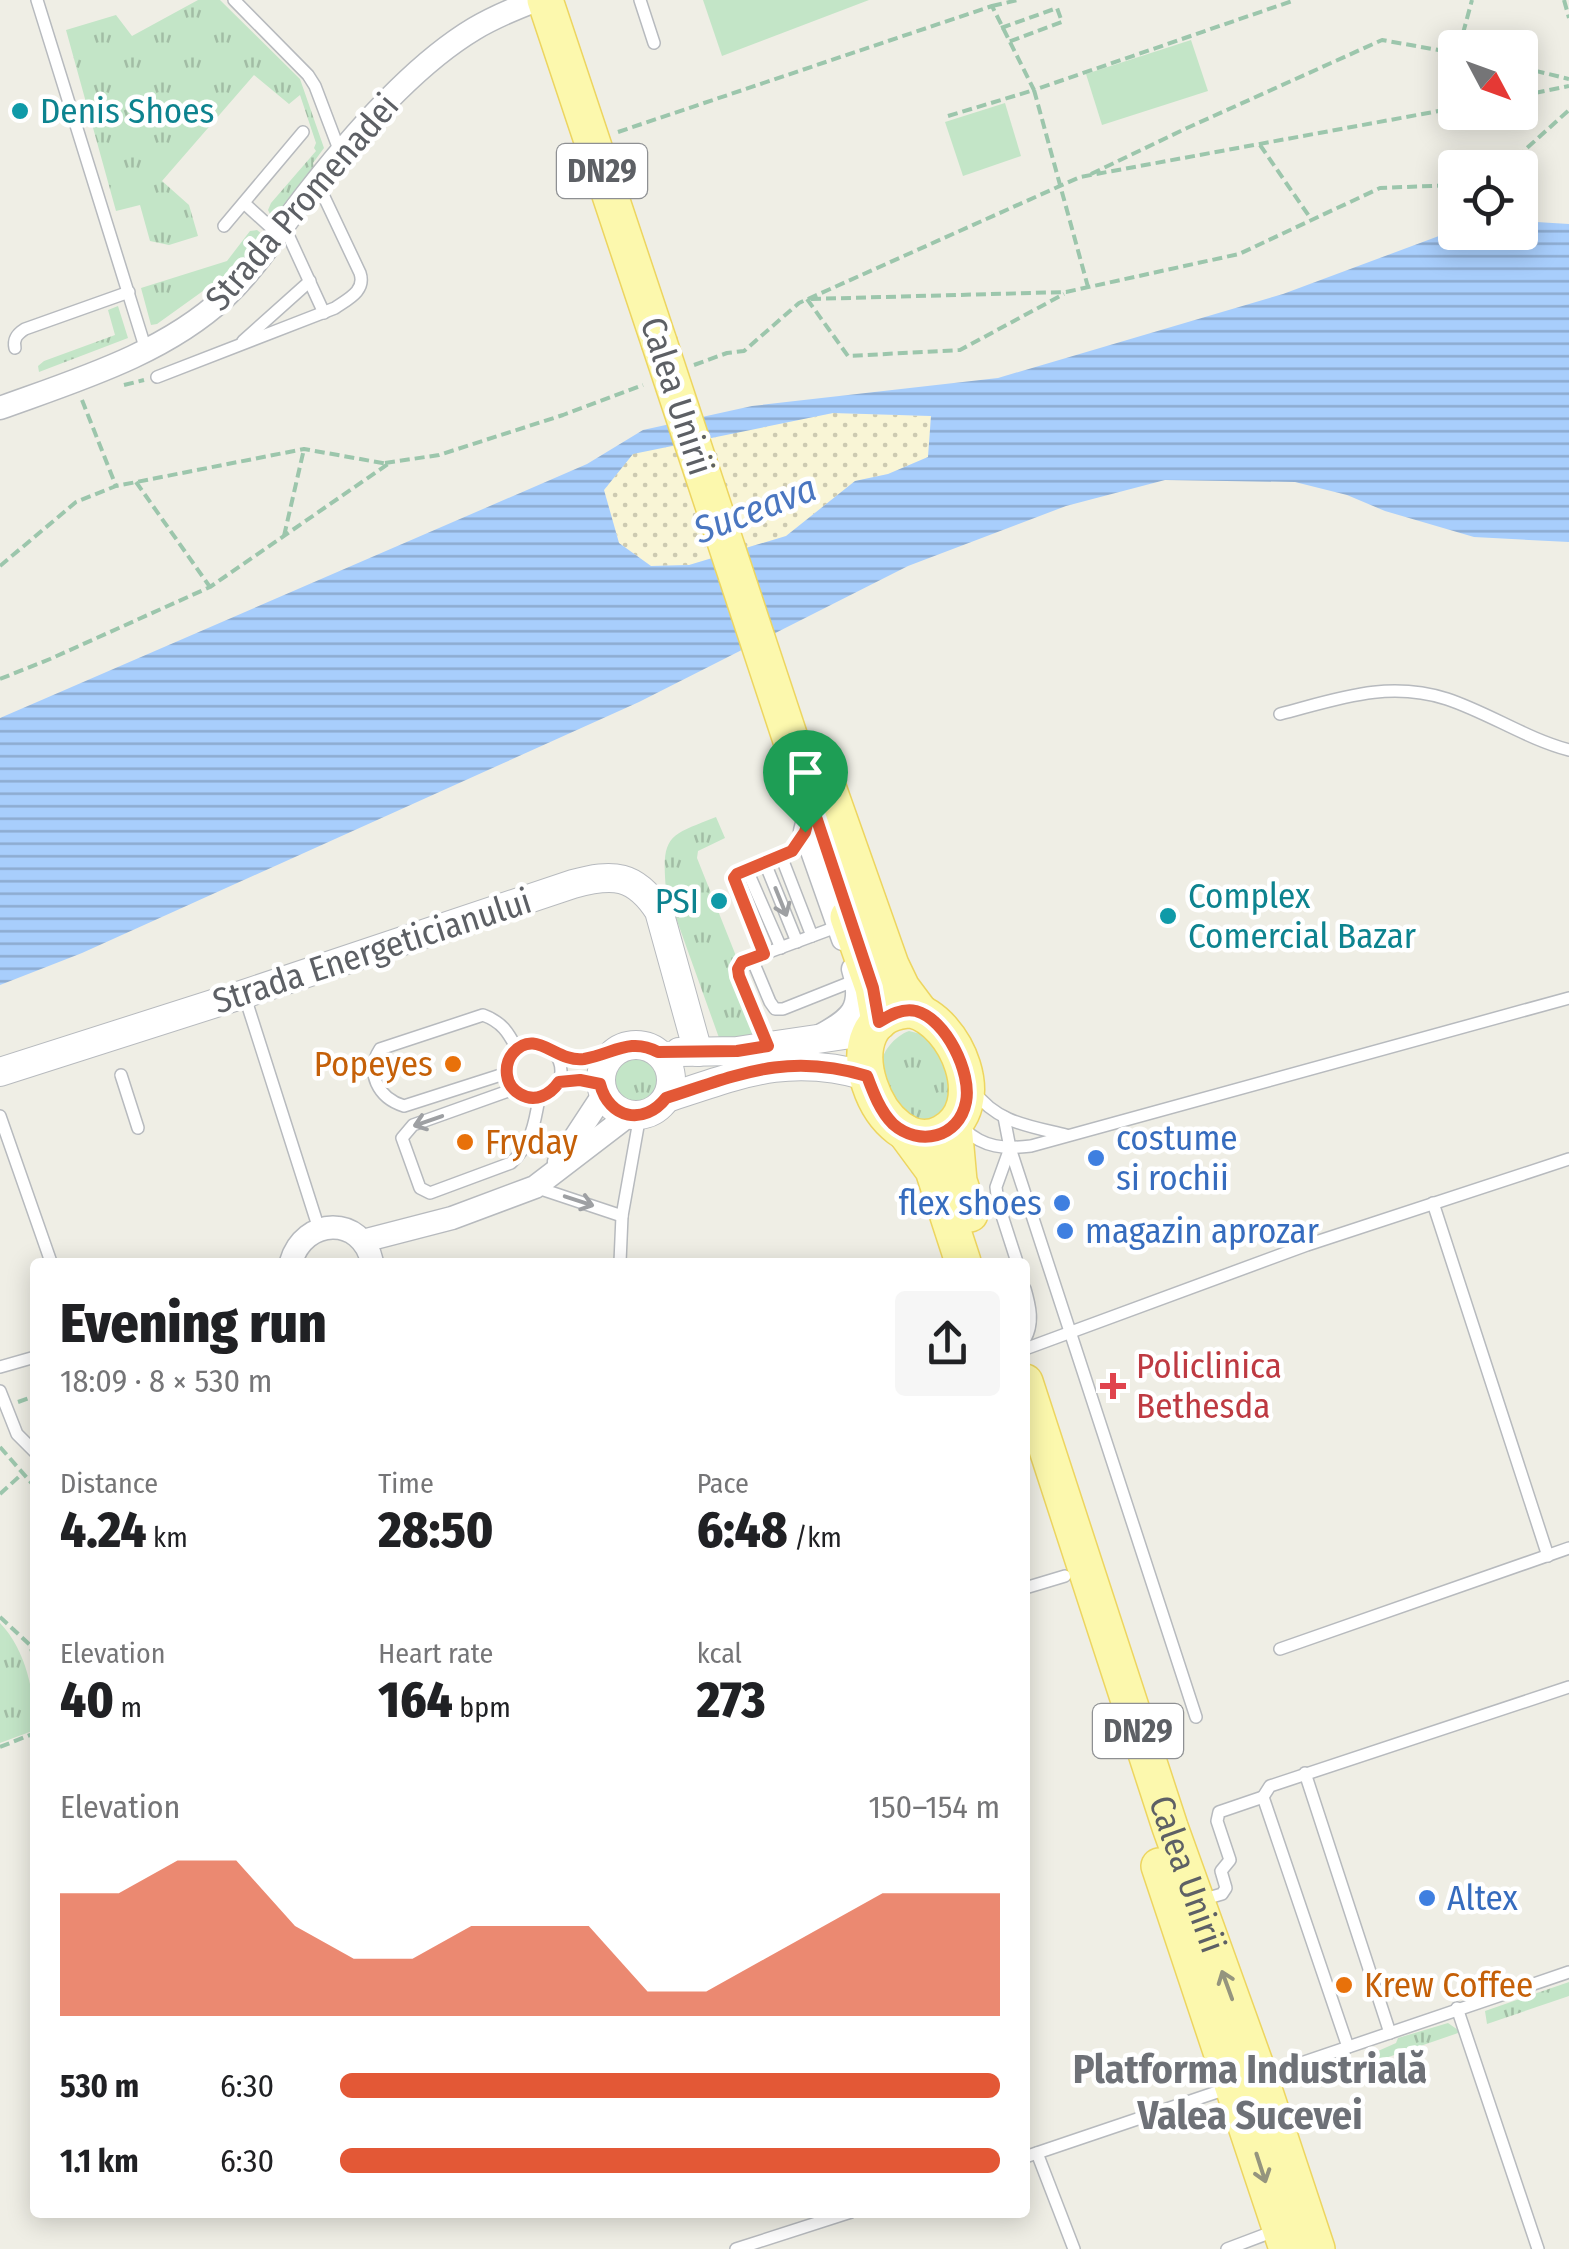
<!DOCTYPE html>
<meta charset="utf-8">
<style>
body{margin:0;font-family:"Fira Sans Condensed",sans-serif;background:#f6f6f6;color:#202124;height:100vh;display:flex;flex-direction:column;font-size:38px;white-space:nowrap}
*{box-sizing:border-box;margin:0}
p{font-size:32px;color:#757577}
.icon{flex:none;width:55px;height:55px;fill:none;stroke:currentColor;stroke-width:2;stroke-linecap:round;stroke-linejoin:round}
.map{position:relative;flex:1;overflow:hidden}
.side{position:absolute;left:30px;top:1258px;width:1000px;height:960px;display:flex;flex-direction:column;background:#fff;border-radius:10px;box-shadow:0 5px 25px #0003}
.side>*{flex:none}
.needle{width:65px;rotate:131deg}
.buttons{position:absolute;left:1438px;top:30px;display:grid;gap:20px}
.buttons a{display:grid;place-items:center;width:100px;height:100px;border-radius:10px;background:#fff;box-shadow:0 5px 25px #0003;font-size:50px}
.pin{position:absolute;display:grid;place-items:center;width:85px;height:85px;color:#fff;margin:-102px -42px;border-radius:50% 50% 50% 0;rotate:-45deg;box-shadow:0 0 10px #0007}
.pin .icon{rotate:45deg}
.round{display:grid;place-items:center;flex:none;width:105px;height:105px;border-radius:10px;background:#f6f6f6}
.overview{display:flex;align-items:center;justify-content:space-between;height:170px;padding:0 30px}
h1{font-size:55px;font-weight:800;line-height:75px}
.metrics{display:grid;grid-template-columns:repeat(3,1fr);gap:15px;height:170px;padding:10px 30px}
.metrics div{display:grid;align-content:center}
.metrics b{font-size:50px;font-weight:800}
.metrics small{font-size:28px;font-weight:400}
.metrics p{font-size:28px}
.chart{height:280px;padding:20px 30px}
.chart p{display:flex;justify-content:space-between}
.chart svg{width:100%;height:180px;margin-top:10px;fill:#e35836;opacity:.7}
ul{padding:0 30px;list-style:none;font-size:32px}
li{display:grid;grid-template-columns:160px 120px 1fr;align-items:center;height:75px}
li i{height:25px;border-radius:12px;background:#e35836}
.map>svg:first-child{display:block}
</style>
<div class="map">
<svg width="1569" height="2249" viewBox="0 0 1569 2249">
<defs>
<pattern id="grass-tufts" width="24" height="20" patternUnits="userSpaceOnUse" patternTransform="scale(2.5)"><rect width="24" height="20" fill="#c3e5c7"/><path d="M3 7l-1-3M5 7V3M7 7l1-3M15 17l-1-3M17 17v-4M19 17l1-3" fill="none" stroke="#a2bda5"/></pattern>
<pattern id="sand-dots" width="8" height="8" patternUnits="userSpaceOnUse" patternTransform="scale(2.5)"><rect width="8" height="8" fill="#f9f5d6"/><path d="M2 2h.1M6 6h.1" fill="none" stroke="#cdcab1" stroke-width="1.8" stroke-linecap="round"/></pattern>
<pattern id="water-rules" width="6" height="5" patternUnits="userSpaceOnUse" patternTransform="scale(2.5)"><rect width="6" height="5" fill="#a8cefc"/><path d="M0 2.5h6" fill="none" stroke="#8cabd0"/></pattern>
</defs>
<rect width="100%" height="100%" fill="#efeee5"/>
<g fill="url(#grass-tufts)">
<path d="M 198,0 L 220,0 L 300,79 L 324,148 L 313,163 L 314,168 L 276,216 L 271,216 L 268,210 L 271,203 L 316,151 L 314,148 L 316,143 L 300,95 L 289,104 L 254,75 L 162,181 L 189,205 L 198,236 L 169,245 L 150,241 L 140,205 L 116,211 L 66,30 L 116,15 L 132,36 Z"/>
<path d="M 257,230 L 262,234 L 260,239 L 235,268 L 157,324 L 151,325 L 141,288 L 227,261 L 250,231 Z"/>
<path d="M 118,306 L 128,338 L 39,372 L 38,366 L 44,361 L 115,335 L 108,310 Z"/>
<path d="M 716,817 L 725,838 L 698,851 L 697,858 L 736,956 L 730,970 L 757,1034 L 728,1044 L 720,1040 L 718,1035 L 666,890 C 661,834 669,836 716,817 Z"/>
<path d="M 909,1031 L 925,1035 L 945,1062 L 952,1094 L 942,1114 L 924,1123 L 896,1109 C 892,1097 882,1082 881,1070 C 880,1052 895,1036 909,1031 Z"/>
<circle cx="636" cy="1080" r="33"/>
<path d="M 0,1623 C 26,1650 35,1694 35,1730 L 0,1743 Z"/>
<path d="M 1569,1982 L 1569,1996 L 1487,2024 L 1485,2011 Z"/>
<path d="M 1448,2023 L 1461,2032 L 1313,2083 L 1311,2081 L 1396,2043 L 1398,2038 Z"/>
</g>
<path fill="url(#sand-dots)" d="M 833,413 L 931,416 L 928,457 L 888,474 L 855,481 L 786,536 L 689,565 L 651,566 L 619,543 L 604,490 L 633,453 Z"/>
<g fill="#c3e5c7">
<path d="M 703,0 L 869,0 L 722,56 Z"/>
<path d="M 1191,40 L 1208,91 L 1102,125 L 1086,74 Z"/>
<path d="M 1005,103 L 1021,156 L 963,176 L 945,122 Z"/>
</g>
<path fill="url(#water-rules)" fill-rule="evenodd" d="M 1520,221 L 1569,224 L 1569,542 L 1474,537 L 1385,511 L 1347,495 L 1295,482 L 1165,480 L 1066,506 L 908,566 L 639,702 L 82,953 L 0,985 L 0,718 L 587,464 L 643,430 L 752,406 L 998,378 L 1283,294 L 1455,230 L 1455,232 L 1520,232 ZM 833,413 L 931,416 L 928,457 L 888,474 L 855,481 L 786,536 L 689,565 L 651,566 L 619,543 L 604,490 L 633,454 Z"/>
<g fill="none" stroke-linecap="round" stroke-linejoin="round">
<g stroke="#b7babe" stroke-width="14">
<g id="service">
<path d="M 37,0 L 146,350"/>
<path d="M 234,0 L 308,75 L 315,86 L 340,152"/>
<path d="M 640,0 L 654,43"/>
<path d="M 244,203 L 278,234"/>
<path d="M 224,226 L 303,132"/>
<path d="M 284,226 L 324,313"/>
<path d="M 243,341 L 310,281"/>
<path d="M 15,348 C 13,339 17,334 25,329 L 129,292"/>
<path d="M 157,377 L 335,308 C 348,299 366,291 360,273 L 317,182"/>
<path d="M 1280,714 C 1338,699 1387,680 1447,699 C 1489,713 1527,739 1569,750"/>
<path d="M 781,856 L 812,936"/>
<path d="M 765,863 L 797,942"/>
<path d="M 747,870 L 781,948"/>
<path d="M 765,954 L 734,879 L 737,874 L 792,851 L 805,831"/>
<path d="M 752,959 L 770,1002 L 775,1009 L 783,1009 L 856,980"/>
<path d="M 244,994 L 319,1229"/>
<circle cx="534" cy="1071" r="27"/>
<path d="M 768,1046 L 739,976 L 739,966 L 742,962 L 839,926"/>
<path d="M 557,1055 L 578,1060 L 612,1053"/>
<path d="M 507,1073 L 404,1106 C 378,1098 365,1072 380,1049 L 483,1015 C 502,1022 508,1032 517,1049"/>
<path d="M 121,1075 L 138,1128"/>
<path d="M 559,1081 L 580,1080 L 600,1084"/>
<path d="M 514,1089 L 413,1125 L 402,1138 L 420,1188 L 430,1193 L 511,1163 C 531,1145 535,1123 539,1098"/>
<path d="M 973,1090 C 997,1123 1029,1126 1066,1135"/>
<path d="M 0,1116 L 51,1262"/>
<path d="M 1004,1117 L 1010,1148 L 1196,1717"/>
<path d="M 964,1129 C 984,1148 1004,1149 1031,1146 L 1569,998"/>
<path d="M 1010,1148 L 996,1187 L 998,1203 L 1017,1262"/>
<path d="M 535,1187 L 622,1216"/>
<path d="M 1433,1203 L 1548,1556"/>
<path d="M 620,1262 L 622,1216 L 640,1115"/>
<path d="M 1025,1289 C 1030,1306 1034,1323 1025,1339"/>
<path d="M 1025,1349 L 1307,1245 L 1569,1159"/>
<path d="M 0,1367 L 35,1357"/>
<path d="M 0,1391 L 17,1434 L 35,1452"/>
<path d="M 1025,1588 L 1065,1576"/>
<path d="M 1280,1649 L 1569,1548"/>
<path d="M 1305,1773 L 1390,2033"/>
<path d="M 1201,1900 L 1222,1894 L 1226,1888 L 1221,1871 L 1230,1860 L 1217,1821 L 1219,1812 L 1263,1797"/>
<path d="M 1457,2008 L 1538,2249"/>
<path d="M 1348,2047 L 1263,1797 L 1270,1786 L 1569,1687"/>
<path d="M 1266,2075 L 1569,1972"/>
<path d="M 1037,2153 L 1074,2249"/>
<path d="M 1025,2157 L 1229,2088"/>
<path d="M 736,2249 L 851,2212"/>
<path d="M 1227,2249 L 1277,2230"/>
</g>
</g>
<g stroke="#b7babe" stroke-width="25">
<g id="minor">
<path d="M 0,408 C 77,380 164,354 225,297 C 259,265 282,225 311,189 C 354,134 414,65 474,29 C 494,17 516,8 537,0"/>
<path d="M 812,805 L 805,831 L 843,939"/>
<path d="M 818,1037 C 851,1019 865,1009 853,969"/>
<path d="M 559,1162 L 603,1095"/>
<path d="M 363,1241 L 452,1218 L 535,1187 L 629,1115"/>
<path d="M 291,1262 C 304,1217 362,1215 372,1262"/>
</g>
</g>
<g stroke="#b7babe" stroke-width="30">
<g id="tertiary">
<circle cx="636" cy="1080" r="35"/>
<path d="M 679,1052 L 737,1051 L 871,1031"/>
<path d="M 0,1072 L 244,994 L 573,884 C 613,873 635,874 659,911 L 698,1052"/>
<path d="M 667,1098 C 741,1074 788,1053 867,1076"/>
</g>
</g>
<g stroke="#edd560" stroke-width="38">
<g id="primary">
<path d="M 545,0 L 659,342"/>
<path d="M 827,784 L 891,965 L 902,988 L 920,1012"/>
<path d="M 848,917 L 873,988 L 879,1022"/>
<path d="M 912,1010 C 957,1021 992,1107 942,1133 C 881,1166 820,1012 912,1010 Z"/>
<path d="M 954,1125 L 959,1181 L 970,1214"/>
<path d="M 905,1132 L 933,1170 L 963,1262"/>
<path id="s1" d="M 1025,1382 L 1170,1827 L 1260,2077 L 1317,2249"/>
<path d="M 1159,1866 L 1287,2249"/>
</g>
</g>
<g stroke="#9cc6ac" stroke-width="4" stroke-dasharray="10 5" stroke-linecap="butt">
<path d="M 1564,0 L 1569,18"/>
<path d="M 992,6 L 1018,0"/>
<path d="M 1001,28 L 1057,8 L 1062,22 L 1008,42"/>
<path d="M 1459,48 L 1472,0"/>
<path d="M 1520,67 L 1569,79"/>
<path d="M 1520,96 L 1569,86"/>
<path d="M 948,116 L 1034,90 L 1088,287"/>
<path d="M 618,132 L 992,6 L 1034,90 L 1295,0"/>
<path d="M 1260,145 L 1311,219"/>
<path d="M 1505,168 L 1569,110"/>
<path d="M 1091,174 L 1187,128 L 1382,40 L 1455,53"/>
<path d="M 807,299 L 848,356 L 960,350 L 1064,294"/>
<path d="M 811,299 L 1066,292 L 1239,254 L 1380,188 L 1455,185"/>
<path d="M 694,365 L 727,353 L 744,351 L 799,303 L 1080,177 L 1455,108"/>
<path d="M 124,385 L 144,380"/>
<path d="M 385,463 L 439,455 L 563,415 L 643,385"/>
<path d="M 136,482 L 210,587"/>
<path d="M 284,536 L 304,449"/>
<path d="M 0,566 L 76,502 L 116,486 L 82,400"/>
<path d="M 0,679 L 50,659 L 210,587 L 388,464 L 304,449 L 116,486"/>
<path d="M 18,1402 L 35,1396"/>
<path d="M 0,1447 L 35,1487"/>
<path d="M 0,1494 L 23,1473"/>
<path d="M 0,1617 L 30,1645 L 35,1661"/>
<path d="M 0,1747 L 35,1733"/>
</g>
<use href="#service" stroke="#fff" stroke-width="11"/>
<use href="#minor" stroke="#fff" stroke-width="22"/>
<use href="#tertiary" stroke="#fff" stroke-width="28"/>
<use href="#primary" stroke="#fcf8ad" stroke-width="35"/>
<g stroke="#edd560" stroke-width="38" stroke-linecap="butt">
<path id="primary-bridge" d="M 659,342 L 808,792"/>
</g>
<use href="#primary-bridge" stroke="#fcf8ad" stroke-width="35"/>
</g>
<defs><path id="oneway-shaft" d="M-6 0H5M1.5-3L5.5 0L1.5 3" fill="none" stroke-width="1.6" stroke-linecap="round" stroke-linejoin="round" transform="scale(2.5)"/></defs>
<g stroke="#9ea0a3">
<use href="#oneway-shaft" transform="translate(781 902) rotate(68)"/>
<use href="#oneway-shaft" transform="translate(428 1121) rotate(161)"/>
<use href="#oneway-shaft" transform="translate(579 1201) rotate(18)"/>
</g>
<g stroke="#95957e">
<use href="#oneway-shaft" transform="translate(1227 1985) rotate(-110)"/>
<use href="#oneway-shaft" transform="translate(1261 2168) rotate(72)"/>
</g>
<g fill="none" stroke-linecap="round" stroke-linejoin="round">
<g stroke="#fff" stroke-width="20">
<path id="route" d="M 812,805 L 873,988 L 879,1022 C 890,1015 902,1008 916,1011 C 946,1019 972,1073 966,1102 C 959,1138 919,1147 893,1124 C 880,1111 873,1092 867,1076 C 788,1052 740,1074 666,1098 C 644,1126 609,1119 600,1084 L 580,1080 L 559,1082 C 550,1095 535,1103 520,1094 C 513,1090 508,1083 507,1075 C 506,1067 508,1059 513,1053 C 536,1027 556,1063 584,1059 C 613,1054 630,1037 658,1052 L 737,1051 L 768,1046 L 739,976 L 738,969 L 742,962 L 764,954 L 734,878 L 737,874 L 792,851 L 805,832 Z"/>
</g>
<use href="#route" stroke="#e35836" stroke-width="12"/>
</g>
<g fill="#0f9aa8" stroke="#fff" stroke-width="4">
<circle cx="20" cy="111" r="10"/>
<circle cx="719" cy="901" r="10"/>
<circle cx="1168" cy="916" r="10"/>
</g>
<g fill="#e8710a" stroke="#fff" stroke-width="4">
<circle cx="453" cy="1064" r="10"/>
<circle cx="465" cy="1142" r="10"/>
<circle cx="1344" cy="1985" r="10"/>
</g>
<g fill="#3f7fe0" stroke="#fff" stroke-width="4">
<circle cx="1096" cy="1158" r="10"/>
<circle cx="1062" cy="1203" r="10"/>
<circle cx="1065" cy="1231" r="10"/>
<circle cx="1427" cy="1898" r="10"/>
</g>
<path fill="#e0444e" stroke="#fff" stroke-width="4" d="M1108 1371h10v10h10v10h-10v10h-10v-10h-10v-10h10z"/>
<g text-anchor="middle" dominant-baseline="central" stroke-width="9" stroke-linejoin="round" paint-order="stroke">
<g fill="#fff" stroke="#8e9093" stroke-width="2.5">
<rect x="557" y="144" width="90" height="54" rx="8"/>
<rect x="1093" y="1704" width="90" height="54" rx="8"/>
</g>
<g font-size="32" font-weight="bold" fill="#5d6065">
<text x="602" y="171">DN29</text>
<text x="1138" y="1731">DN29</text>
</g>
<g font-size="35" fill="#0d838f" stroke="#fff" text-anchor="start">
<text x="40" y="111">Denis Shoes</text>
<text x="1188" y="896">Complex<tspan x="1188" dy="40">Comercial Bazar</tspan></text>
<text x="699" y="901" text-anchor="end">PSI</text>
</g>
<g font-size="35" fill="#5d6065" stroke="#fff">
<text transform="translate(302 202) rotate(-49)">Strada Promenadei</text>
<text transform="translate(677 396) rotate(72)">Calea Unirii</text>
<text transform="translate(372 951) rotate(-18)">Strada Energeticianului</text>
<text stroke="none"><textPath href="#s1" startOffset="518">Calea Unirii</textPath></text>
</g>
<g font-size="35" fill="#c56008" stroke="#fff" text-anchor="start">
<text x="433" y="1064" text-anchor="end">Popeyes</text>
<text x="485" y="1142">Fryday</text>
<text x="1364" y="1985">Krew Coffee</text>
</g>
<g font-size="35" fill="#366cbe" stroke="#fff" text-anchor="start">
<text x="1116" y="1138">costume<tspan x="1116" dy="40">si rochii</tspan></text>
<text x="1042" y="1203" text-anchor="end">flex shoes</text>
<text x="1085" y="1231">magazin aprozar</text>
<text x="1447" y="1898">Altex</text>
</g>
<g font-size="35" fill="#be3a42" stroke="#fff" text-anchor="start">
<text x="1136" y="1366">Policlinica<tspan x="1136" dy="40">Bethesda</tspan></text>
</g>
<g font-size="38" font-style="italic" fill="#4a76c0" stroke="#fff">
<text transform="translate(755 509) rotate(-21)">Suceava</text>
</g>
<g font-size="40" font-weight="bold" fill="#6e7177" stroke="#fff">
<text x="1250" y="2070">Platforma Industrială<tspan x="1250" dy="46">Valea Sucevei</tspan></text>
</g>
</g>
</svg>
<div class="buttons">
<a><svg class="needle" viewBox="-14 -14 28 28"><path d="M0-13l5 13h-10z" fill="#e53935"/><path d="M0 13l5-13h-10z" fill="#757577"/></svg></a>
<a><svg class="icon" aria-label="locate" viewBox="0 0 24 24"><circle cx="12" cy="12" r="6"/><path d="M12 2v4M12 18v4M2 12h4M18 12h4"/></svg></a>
</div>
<div class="pin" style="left:805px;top:832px;background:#1e9e55"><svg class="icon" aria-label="arrive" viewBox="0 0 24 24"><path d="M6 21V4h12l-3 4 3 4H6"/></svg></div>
<section class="side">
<div class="overview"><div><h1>Evening run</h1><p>18:09 · 8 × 530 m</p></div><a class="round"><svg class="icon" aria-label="share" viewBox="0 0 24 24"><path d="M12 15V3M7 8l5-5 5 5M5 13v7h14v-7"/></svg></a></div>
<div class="metrics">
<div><p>Distance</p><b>4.24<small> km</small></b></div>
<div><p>Time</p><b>28:50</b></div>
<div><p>Pace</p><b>6:48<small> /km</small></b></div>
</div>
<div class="metrics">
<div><p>Elevation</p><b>40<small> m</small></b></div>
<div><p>Heart rate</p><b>164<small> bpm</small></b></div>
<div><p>kcal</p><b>273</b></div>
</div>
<div class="chart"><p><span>Elevation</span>150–154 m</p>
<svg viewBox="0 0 160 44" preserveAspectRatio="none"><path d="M0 44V14L10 14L20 6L30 6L40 22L50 30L60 30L70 22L80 22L90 22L100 38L110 38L120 30L130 22L140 14L150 14L160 14V44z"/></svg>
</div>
<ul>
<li><b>530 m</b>6:30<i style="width:100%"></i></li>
<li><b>1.1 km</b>6:30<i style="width:100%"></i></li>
</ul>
</section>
</div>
